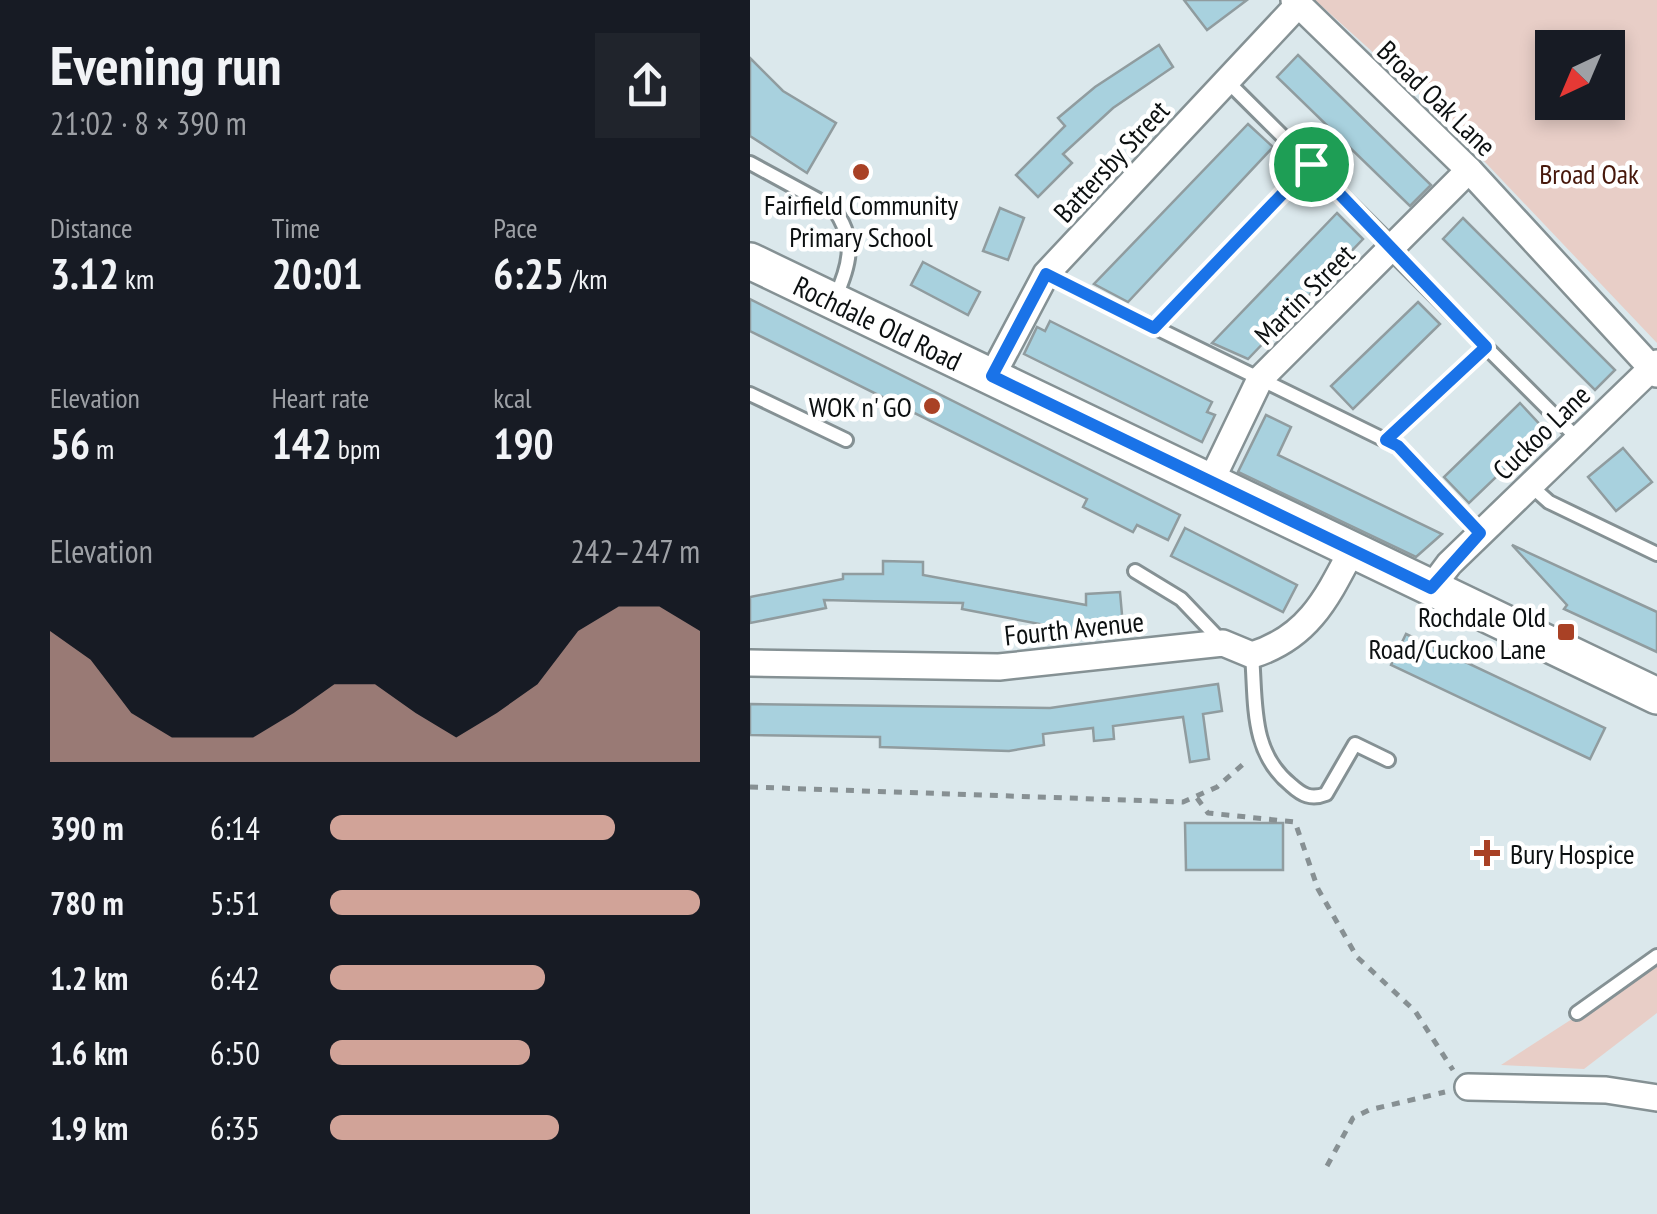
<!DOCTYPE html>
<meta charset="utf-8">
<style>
body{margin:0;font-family:"PT Sans Narrow",sans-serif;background:#20242c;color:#f1f3f6;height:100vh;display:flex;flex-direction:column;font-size:38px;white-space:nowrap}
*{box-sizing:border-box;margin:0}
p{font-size:32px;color:#9ea1a6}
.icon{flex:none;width:55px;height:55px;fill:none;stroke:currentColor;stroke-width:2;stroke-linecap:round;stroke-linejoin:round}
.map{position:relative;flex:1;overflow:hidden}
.side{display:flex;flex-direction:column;background:#171b24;width:750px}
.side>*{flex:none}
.needle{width:65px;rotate:224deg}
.controls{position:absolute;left:785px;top:30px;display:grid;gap:20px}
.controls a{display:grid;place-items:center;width:90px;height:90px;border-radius:0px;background:#171b24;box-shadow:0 5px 15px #0003;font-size:50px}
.pin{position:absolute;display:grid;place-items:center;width:85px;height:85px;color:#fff;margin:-42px;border:5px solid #fff;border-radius:50%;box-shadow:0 2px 10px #0007}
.round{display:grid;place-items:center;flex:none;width:105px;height:105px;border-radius:0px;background:#20242c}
.head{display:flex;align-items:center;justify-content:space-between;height:170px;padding:0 50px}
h1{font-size:55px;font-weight:700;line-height:75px}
.metrics{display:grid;grid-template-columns:repeat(3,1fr);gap:15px;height:170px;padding:10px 50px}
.metrics div{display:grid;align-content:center}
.metrics b{font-size:42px;font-weight:700}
.metrics small{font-size:28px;font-weight:400}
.metrics p{font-size:28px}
.chart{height:280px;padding:20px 50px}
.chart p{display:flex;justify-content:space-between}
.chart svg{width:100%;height:180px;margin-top:10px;fill:#d1a398;opacity:.7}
ul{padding:0 50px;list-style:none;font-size:32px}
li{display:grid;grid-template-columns:160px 120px 1fr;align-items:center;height:75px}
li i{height:25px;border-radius:12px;background:#d1a398}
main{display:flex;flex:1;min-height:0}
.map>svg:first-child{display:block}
</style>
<main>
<section class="side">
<div class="head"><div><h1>Evening run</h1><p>21:02 · 8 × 390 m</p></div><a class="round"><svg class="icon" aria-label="share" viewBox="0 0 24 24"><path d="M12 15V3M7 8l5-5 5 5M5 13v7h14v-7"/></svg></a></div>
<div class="metrics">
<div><p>Distance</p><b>3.12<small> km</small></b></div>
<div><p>Time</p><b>20:01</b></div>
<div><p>Pace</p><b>6:25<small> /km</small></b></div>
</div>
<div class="metrics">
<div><p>Elevation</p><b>56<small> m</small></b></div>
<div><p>Heart rate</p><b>142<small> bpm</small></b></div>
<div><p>kcal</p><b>190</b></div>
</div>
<div class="chart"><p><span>Elevation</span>242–247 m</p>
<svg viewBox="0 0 160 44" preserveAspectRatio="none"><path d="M0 44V12L10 19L20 32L30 38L40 38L50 38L60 32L70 25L80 25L90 32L100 38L110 32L120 25L130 12L140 6L150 6L160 12V44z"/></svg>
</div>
<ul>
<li><b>390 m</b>6:14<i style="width:77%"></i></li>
<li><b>780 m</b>5:51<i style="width:100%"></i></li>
<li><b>1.2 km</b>6:42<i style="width:58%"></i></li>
<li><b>1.6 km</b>6:50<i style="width:54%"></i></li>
<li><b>1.9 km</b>6:35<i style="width:62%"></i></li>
</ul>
</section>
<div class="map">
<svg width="907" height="1214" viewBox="0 0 907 1214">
<rect width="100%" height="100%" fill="#dbe8ec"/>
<g fill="#e8cec7" fill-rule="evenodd">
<path d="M 565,0 L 907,0 L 907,343 L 678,102 ZM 802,48 L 858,48 L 858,102 L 802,102 Z"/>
<path d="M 907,964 L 907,1013 L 834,1069 L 751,1065 Z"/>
</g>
<g fill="#a8d1de" stroke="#909c9f" stroke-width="2.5">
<path d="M 434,0 L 497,0 L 457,30 Z"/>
<path d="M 409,45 L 423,67 L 363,108 L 313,154 L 322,163 L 288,197 L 266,175 L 315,126 L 308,118 L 345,87 Z"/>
<path d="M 548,55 L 681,185 L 660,206 L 527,77 Z"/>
<path d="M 0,58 L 33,91 L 86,123 L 57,173 L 0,136 Z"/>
<path d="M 498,124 L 523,147 L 378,302 L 344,284 Z"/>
<path d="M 250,208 L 274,218 L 258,260 L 233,251 Z"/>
<path d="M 587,213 L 613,239 L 498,359 L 462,343 Z"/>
<path d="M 713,218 L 865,370 L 845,390 L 693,239 Z"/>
<path d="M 173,262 L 230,292 L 218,315 L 161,285 Z"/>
<path d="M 0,299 L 430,515 L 418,540 L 387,525 L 383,532 L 333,507 L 337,499 L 0,331 Z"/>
<path d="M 668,302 L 690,324 L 603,409 L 581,386 Z"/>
<path d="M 300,321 L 462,402 L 457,412 L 465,415 L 452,442 L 274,354 L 287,327 L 295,331 Z"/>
<path d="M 770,403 L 795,430 L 719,503 L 694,477 Z"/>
<path d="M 516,415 L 541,427 L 528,455 L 692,534 L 666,557 L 488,472 Z"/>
<path d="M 873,448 L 902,482 L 866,511 L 838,477 Z"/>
<path d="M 435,528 L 547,585 L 533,612 L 421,556 Z"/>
<path d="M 762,545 L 907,612 L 907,652 L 814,609 L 817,605 Z"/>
<path d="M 133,561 L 173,562 L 173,575 L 336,605 L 336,594 L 370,592 L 373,626 L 321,630 L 212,609 L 213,603 L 112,601 L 74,600 L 76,608 L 0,623 L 0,597 L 93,579 L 93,574 L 133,574 Z"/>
<path d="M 656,634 L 855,728 L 840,759 L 641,665 Z"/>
<path d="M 468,684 L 472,711 L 453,714 L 459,759 L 440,762 L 433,717 L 363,726 L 364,739 L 344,741 L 343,728 L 293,734 L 294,745 L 259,751 L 130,747 L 130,737 L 0,735 L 0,704 L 300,708 Z"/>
<path d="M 435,823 L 533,823 L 533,870 L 436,870 Z"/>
</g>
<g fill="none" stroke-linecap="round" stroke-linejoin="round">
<g stroke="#859194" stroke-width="18">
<g id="lane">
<path d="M 477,81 L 643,246"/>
<path d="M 0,163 L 83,208 C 107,239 100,265 85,298"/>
<path d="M 639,250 L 827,438"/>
<path d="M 296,274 L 647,446 L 731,533"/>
<path d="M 404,328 L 561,164"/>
<path d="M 0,394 L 96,440"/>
<path d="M 636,440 L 736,347"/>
<path d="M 780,485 L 799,502 L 907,554"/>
<path d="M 385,571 L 431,599 L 473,643"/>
<path d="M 502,655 C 506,703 500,752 541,785 C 552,795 561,800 576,794 L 605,744 L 638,760"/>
<path d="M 827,1013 L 907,956"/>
</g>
</g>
<g stroke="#859194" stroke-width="30">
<g id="street">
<path d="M 544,0 L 719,170 L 907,374"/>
<path d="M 242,376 L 296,274 L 548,5"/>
<path d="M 461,481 L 510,379 L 719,170"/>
<path d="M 681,588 L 699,564 L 907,363"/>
<path d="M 0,663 L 249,667 L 473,643 L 502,655 C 557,638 576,600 601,552"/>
<path d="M 718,1087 L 856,1090 L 907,1098"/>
</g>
</g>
<g stroke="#859194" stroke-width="40">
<g id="secondary">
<path id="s1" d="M 0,261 L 907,696"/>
</g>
</g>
<g stroke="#879093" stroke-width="5" stroke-dasharray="8 8" stroke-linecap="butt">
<path d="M 0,787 L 433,802 L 467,787 L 498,760"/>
<path d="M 447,798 L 458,813 L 545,822 L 568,889 L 607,957 L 665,1011 L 703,1070"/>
<path d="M 577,1166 L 603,1118 L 619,1110 L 695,1092"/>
</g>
<use href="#lane" stroke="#fff" stroke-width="12"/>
<use href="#street" stroke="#fff" stroke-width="25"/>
<use href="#secondary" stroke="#fff" stroke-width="35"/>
</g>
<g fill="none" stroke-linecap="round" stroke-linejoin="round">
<g stroke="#fff" stroke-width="20">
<path id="route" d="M 561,164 L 736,347 L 636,440 L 648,446 L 730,533 L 681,588 L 242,376 L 296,274 L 404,328 Z"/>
</g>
<use href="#route" stroke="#1a73e8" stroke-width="12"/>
</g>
<g fill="#a94125" stroke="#fff" stroke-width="4">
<circle cx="111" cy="172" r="10"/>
<circle cx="182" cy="406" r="10"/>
<rect x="806" y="622" width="20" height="20" rx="5"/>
<path d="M732 838h10v10h10v10h-10v10h-10v-10h-10v-10h10z"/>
</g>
<g text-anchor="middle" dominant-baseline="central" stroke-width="9" stroke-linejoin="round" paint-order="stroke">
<g font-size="28" fill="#0c1011" stroke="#fff">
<text transform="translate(687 98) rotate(44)">Broad Oak Lane</text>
<text transform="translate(361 161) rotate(-47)">Battersby Street</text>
<text transform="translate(554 294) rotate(-45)">Martin Street</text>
<text stroke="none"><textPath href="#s1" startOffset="142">Rochdale Old Road</textPath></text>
<text transform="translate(791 432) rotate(-44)">Cuckoo Lane</text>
<text transform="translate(324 628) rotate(-6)">Fourth Avenue</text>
</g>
<g font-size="28" fill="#47180b" stroke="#fff">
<text x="839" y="173">Broad Oak</text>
</g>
<g font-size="28" fill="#0c1011" stroke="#fff" text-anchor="end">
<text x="111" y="204" text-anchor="middle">Fairfield Community<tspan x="111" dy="32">Primary School</tspan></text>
<text x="162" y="406">WOK n' GO</text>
<text x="796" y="616">Rochdale Old<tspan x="796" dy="32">Road/Cuckoo Lane</tspan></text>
<text x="760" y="853" text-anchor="start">Bury Hospice</text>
</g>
</g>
</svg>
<div class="controls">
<a><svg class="needle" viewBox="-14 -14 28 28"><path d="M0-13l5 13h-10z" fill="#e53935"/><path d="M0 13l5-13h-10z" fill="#9ea1a6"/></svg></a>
</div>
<div class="pin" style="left:561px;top:164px;background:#1e9e55"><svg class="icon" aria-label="arrive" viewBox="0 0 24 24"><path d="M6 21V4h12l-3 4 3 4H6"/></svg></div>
</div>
</main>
